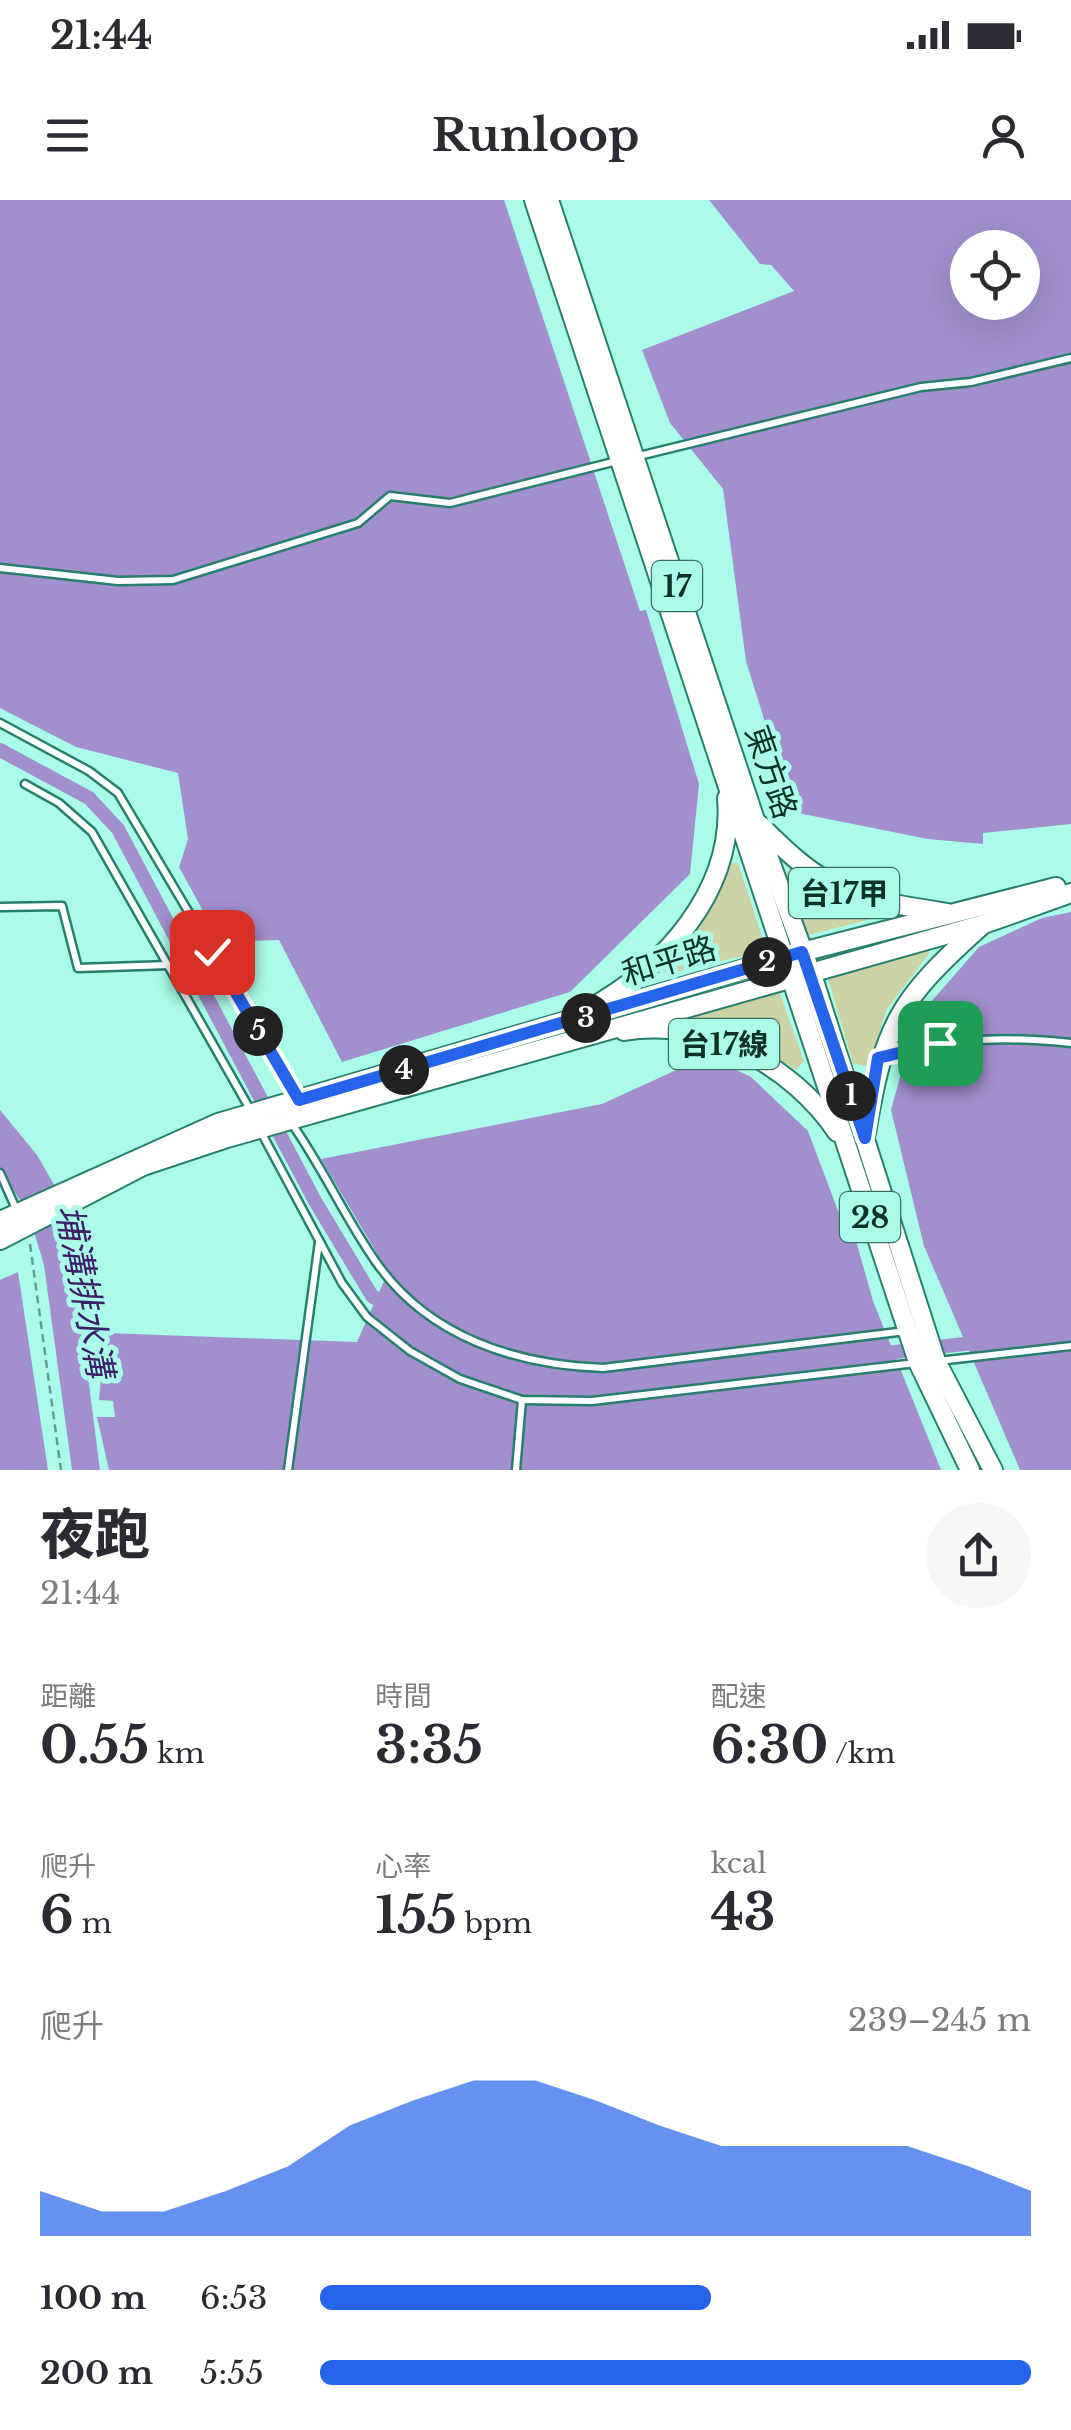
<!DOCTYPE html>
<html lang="zh-TW">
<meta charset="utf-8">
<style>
body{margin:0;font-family:"Libre Baskerville","Noto Sans TC",serif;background:#f7f7f7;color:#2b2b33;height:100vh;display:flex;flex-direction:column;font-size:38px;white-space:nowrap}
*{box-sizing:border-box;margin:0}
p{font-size:32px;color:#7c7c81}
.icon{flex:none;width:55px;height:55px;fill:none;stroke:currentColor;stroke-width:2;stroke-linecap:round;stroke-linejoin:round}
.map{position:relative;height:1270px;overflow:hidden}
.sheet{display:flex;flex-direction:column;background:#fff;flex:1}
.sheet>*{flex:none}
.fabs{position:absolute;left:950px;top:30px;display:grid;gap:20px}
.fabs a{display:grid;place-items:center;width:90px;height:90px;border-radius:50%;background:#fff;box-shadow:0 10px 40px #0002;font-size:50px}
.pin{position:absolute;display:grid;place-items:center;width:85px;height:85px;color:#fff;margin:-42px;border-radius:20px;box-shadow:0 5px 15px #0006}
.km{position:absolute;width:50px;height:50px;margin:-25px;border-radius:50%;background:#222;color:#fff;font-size:28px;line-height:50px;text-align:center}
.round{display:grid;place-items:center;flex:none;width:105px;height:105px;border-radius:52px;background:#f7f7f7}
.headline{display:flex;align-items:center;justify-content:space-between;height:170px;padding:0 40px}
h1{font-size:55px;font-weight:800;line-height:75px}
.metrics{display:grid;grid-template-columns:repeat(3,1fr);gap:15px;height:170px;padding:10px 40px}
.metrics div{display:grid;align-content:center}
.metrics b{font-size:50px;font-weight:800}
.metrics small{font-size:28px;font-weight:400}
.metrics p{font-size:28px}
.chart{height:280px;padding:20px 40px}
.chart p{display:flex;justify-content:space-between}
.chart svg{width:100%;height:180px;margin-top:10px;fill:#2563eb;opacity:.7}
ul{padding:0 40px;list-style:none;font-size:32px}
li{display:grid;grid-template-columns:160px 120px 1fr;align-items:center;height:75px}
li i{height:25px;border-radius:12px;background:#2563eb}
.status{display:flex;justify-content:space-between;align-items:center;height:70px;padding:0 50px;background:#fff;direction:ltr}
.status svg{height:28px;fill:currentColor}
header{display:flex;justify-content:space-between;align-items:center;height:130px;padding:0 40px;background:#fff;font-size:45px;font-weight:800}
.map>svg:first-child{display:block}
</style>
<div class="status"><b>21:44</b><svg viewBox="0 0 49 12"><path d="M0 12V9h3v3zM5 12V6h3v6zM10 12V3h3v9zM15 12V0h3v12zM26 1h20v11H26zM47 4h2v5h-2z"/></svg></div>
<header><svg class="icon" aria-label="menu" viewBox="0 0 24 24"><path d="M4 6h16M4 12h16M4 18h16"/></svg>Runloop<svg class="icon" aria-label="person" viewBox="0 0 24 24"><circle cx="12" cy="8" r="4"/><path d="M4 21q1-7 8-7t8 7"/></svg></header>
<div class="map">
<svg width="1071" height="1270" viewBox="0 0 1071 1270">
<rect width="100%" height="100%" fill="#aafce8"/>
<g fill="#c9d3a4">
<path d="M 738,663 L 762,736 L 751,754 L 667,774 L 662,770 L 690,733 L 728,664 Z"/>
<path d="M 790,669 L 834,694 L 882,709 L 879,717 L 805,736 L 784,676 Z"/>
<path d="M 929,745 L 929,754 L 887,809 L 868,866 L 853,864 L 826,772 Z"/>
<path d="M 777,785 L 804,861 L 796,870 L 738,835 L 691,821 L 690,810 Z"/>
</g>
<g fill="#a28fce" fill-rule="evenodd">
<path d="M 0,0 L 504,0 L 640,411 L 646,410 L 699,584 L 690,674 L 570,792 L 342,862 L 279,740 L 220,742 L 179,667 L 188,639 L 178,573 L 76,547 L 0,508 Z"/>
<path d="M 709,0 L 1071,0 L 1071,624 L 983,633 L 983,644 L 928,639 L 793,612 L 746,461 L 723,289 L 670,223 L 642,150 L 794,91 L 771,65 L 760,64 ZM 968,48 L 1022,48 L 1022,102 L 968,102 Z"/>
<path d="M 1071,712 L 1071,1270 L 1020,1270 L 924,1046 L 891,910 L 916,819 L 979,747 L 1042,718 Z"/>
<path d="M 707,856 L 751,877 L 808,931 L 843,1024 L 851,1023 L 873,1101 L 941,1270 L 109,1270 L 97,1217 L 115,1217 L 113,1201 L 99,1200 L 105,1133 L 357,1142 L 388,1072 L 321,959 L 602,904 Z"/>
<path d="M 0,910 L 37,955 L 76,1023 L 85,1153 L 100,1270 L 72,1270 L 44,1065 L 28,1012 L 0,970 Z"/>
<path d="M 18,1072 L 48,1270 L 49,1270 L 0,1270 L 0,1080 Z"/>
</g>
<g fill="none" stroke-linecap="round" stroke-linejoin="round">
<g stroke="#a28fce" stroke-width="14">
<path d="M 0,550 L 89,598 L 118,629 L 315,1001 L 372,1096 L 389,1107"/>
<path d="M 878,1154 L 981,1142"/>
</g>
<g stroke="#297f6e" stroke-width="11">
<g id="lane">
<path d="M 639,256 L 921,187 L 971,182 L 1071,158"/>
<path d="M 0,368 L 118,381 L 173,380 L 358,323 L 390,296 L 450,303 L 617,261"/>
<path d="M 0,523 L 89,571 L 118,593 L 297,895"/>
<path d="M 25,584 L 59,603 L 92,632 L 251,911"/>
<path d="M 0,707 L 62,706 L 78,768 L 169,765"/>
<path d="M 889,855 C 951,838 1007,836 1071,843"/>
<path d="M 292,924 C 323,968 345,1018 376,1062 C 428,1137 516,1165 603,1168 L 906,1131"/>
<path d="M 261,932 L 342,1083 L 367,1117 L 410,1151 L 460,1179 L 522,1200 L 592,1201 L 916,1163"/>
<path d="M 0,973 L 17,1011"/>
<path d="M 938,1161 L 1071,1146"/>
<path d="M 288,1270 L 319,1042"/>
<path d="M 516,1270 L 522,1200"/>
</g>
</g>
<g stroke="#297f6e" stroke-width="22">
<g id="primary">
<path d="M 534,0 L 918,1162 L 970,1270"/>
<path d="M 549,0 L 755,620 L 815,784 L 936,1161 L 993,1270"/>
<path d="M 760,625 C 828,695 854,698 947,713"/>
<path d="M 587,810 C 663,769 735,691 727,598"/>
<path d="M 624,831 C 705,817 793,866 837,932"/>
<path d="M 866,933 C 884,826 898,800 980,727"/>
<path d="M 0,1021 L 218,923 L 802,752 L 1056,687"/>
<path d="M 0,1040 L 143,966 L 227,938 L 984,724 L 1071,693"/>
</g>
</g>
<path stroke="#639f91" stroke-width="2.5" stroke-dasharray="8 5" stroke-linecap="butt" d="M 30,1044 L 61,1270"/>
<use href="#lane" stroke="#fff" stroke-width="6"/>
<use href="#primary" stroke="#fff" stroke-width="18"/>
</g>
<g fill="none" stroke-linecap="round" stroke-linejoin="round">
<g stroke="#fff" stroke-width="20">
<path id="route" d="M 212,752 L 299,900 L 802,752 L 865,938 L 878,858 L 940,843"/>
</g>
<use href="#route" stroke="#2563eb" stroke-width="12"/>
</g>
<g text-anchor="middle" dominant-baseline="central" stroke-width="10" stroke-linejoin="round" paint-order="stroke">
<g fill="#aafce8" stroke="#3d6e63" stroke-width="2.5">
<rect x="652" y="361" width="50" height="50" rx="8"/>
<rect x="789" y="668" width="110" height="50" rx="8"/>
<rect x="669" y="819" width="110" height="50" rx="8"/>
<rect x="840" y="992" width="60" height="50" rx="8"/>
</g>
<g font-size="30" font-weight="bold" fill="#0e312a">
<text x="677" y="386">17</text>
<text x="844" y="693">台17甲</text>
<text x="724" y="844">台17線</text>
<text x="870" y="1017">28</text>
</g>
<g font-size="32" fill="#0e312a" stroke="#aafce8">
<text transform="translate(771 572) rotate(71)">東方路</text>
<text transform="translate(669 761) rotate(-17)">和平路</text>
</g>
<g font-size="35" font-style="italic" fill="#3e206a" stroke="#aafce8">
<text transform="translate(85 1091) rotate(79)">埔溝排水溝</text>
</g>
</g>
</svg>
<div class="fabs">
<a><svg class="icon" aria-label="locate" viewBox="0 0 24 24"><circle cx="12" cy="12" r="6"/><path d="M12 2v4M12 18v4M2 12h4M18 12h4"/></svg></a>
</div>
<div class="pin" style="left:940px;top:843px;background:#1e9e55"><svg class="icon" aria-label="arrive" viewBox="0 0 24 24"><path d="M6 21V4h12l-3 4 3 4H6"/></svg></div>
<div class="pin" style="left:212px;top:752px;background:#d93025"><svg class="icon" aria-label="check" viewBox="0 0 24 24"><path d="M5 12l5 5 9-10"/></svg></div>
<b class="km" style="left:851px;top:896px">1</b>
<b class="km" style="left:767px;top:762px">2</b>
<b class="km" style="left:586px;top:818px">3</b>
<b class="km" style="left:404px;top:870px">4</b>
<b class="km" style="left:258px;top:831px">5</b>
</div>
<section class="sheet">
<div class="headline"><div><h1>夜跑</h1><p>21:44</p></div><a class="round"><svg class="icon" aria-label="share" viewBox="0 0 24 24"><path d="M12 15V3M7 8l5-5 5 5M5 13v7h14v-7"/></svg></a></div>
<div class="metrics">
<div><p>距離</p><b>0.55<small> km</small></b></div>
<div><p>時間</p><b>3:35</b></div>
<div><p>配速</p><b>6:30<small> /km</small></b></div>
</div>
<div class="metrics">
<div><p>爬升</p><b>6<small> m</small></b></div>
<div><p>心率</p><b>155<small> bpm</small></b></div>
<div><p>kcal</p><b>43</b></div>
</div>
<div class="chart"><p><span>爬升</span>239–245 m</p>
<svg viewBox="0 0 160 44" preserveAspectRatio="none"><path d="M0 44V33L10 38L20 38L30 33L40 27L50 17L60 11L70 6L80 6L90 11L100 17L110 22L120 22L130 22L140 22L150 27L160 33V44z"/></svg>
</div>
<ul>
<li><b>100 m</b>6:53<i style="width:55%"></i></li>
<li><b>200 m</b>5:55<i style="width:100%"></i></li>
</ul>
</section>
